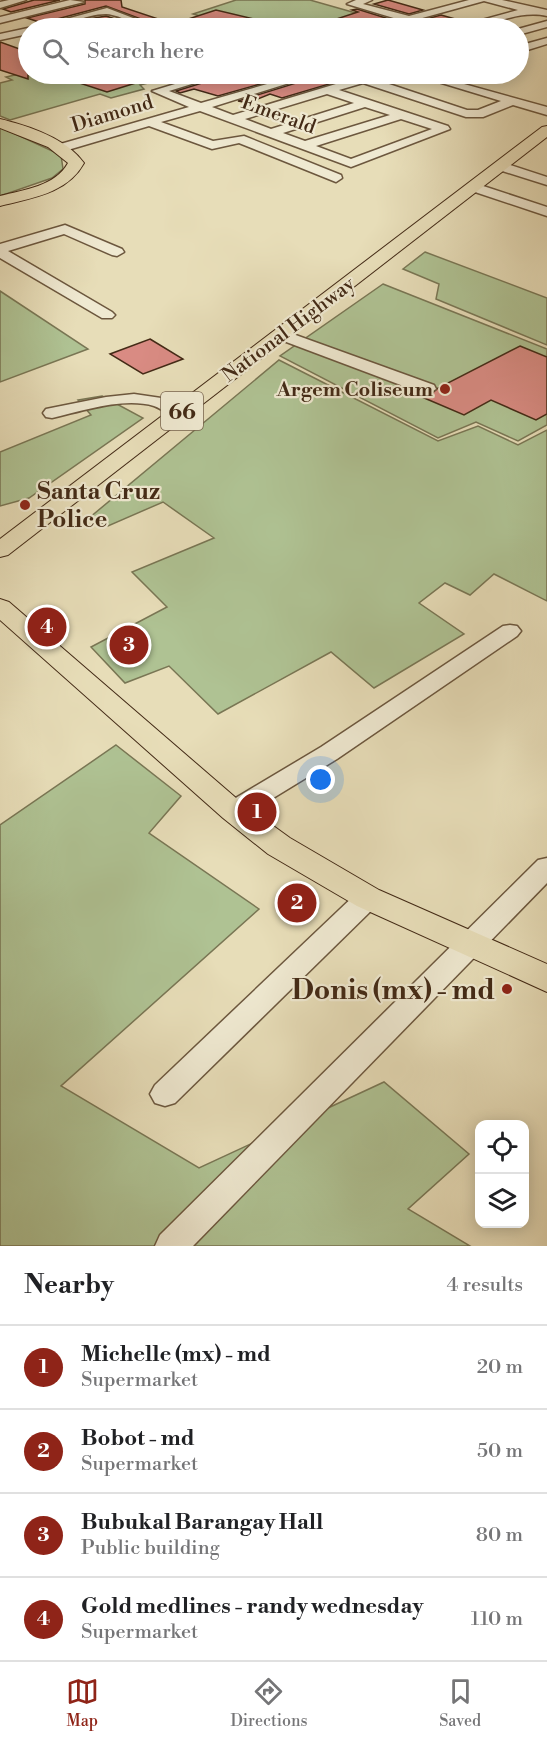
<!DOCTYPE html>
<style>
body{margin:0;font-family:"Libre Bodoni",serif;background:#f2f2f2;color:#202124}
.controls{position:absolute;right:18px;bottom:18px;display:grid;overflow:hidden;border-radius:12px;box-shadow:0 3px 15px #0003}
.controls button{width:54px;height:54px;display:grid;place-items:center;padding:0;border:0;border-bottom:2px solid #e0e0e0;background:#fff;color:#202124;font:30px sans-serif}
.you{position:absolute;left:321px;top:780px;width:21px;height:21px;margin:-15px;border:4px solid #fff;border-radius:50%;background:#1a73e8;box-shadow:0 0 0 9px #1a73e833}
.badge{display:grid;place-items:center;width:39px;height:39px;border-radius:50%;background:#8f2418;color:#fff;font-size:20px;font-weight:700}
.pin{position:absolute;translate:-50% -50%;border:3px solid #fff;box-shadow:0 2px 6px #0006}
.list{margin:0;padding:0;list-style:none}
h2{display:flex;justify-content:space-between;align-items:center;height:78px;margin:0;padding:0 24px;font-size:26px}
h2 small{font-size:20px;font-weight:400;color:#757577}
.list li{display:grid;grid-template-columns:39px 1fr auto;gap:18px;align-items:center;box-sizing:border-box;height:84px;padding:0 24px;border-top:2px solid #e0e0e0}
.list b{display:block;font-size:22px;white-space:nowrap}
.list p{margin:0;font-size:20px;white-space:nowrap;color:#757577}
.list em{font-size:20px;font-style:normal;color:#757577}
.icon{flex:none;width:33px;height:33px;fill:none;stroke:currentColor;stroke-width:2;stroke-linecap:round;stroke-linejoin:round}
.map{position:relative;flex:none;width:547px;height:1246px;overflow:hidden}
.search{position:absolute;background:#fff;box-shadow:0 3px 15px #0003;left:18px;right:18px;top:18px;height:66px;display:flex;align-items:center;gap:15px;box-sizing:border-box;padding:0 21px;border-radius:33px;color:#757577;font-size:22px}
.sheet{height:414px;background:#fff}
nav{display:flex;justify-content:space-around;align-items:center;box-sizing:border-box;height:84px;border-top:2px solid #e0e0e0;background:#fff;font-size:16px;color:#757577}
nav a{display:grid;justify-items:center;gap:3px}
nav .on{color:#8f2418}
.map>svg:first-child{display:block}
</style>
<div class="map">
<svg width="547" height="1246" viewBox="0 0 547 1246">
<rect width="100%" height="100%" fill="#e7ddb8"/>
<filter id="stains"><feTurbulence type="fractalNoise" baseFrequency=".00333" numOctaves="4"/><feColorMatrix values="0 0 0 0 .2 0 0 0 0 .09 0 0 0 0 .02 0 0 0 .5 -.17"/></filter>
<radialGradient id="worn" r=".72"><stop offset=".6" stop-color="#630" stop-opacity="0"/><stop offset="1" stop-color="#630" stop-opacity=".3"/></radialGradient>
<g fill="#afc293" stroke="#797654" stroke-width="1.5">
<path d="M236,0H310L391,23L368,28L351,26L340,28H240L193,14Z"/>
<path d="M28,72V74H185L140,85L144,89L111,98L100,94L10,120L0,116V83L12,80L6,77Z"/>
<path d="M0,127L61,155L63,169L52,178L0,196Z"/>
<path d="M425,252L547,298V345L436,299L439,284L403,269Z"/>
<path d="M383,284L547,349V425L518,441L476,422L438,438L280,356Z"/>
<path d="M0,291L88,349L0,382Z"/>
<path d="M279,360L438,441L478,426L518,445L547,430V601L494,574L470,595L445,583L419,603L464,634L374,688L331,652L218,714L169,666L125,683L91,647L167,607L132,572L214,538L163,502L108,526L89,518Z"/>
<path d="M102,396L143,418L29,498L0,506V452L91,415L78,400Z"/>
<path d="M116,745L181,796L149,833L259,909L61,1086L199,1168L384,1082L469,1154L408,1209L470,1246H0V825Z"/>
</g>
<g fill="#d98b83" stroke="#432a16" stroke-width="1.5">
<path d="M34,0H60L11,12L3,9Z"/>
<path d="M85,0H121L122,7L173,24L216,10L266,22L265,28H214L196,20L177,24L174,28H161L160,26L106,6L42,23L27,18L85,4Z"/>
<path d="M388,0L423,10L409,14L374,4Z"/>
<path d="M357,9L389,19L371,24L369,28H318V25L358,12L352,10Z"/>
<path d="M441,15L466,22L459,24L457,28H393Z"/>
<path d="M106,16L142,28H58L89,19Z"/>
<path d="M0,42L28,52V79L0,70Z"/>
<path d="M61,74H114L142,81L107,92L61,77Z"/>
<path d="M226,74H296L218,96L194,89L180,93L176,91L225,76Z"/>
<path d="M320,74H363L282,98L270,94L248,103L238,101L319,76Z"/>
<path d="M150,339L183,359L143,374L110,354Z"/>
<path d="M520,346L547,357V414L536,420L491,400L464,415L422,397L429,396L438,388Z"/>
<path d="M135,633L148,646L123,656L110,644Z"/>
</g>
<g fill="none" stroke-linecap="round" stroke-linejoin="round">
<defs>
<g id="minor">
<path d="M9,0H26L0,8V2Z"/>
<path d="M70,0L84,2L0,23V17Z"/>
<path d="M356,0H372L363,4L409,16L469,0H502L547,10V16C516,9 491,28 459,28L460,26L518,10L484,1L386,28H371L372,26L397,19L347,4Z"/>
<path d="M107,8L159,28C138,30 124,15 106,14C83,14 59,31 33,28Z"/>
<path d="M547,21V27L518,35V29Z"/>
<path d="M196,22L212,28H176L177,26Z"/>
<path d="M28,28H30L28,34L0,40V34Z"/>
<path d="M547,38V44L518,53V46Z"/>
<path d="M208,74H224L169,91L201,103L302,74H318L212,107L233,115L369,74H381L380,77L374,79L467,110H478L501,101L412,74H428L547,107V115L513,105L483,117H466L363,83L339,90L448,126L450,129L351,167L200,111L161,122L213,141L244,136L341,175L342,178L336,182L239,143L212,149L149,126L61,152L55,148L57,145L189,107L152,91ZM327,94L354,103L271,129L245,119ZM365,107L390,115L305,141L283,133ZM401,119L432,129L351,159L316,146Z"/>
<path d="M501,162L547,177V185L496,169L495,166Z"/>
<path d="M474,183L547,207V216L469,190L467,187L469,184Z"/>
<path d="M65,225L122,249L124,252L117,256L112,255L64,234L8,251L112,312L115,315L112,318H102L0,258V244Z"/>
<path d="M279,329L434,385L436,389L428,394L422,393L273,337L271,334Z"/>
<path d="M134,394L168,399L188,414L185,418L179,419C170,417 163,409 154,406C123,397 83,411 52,418L46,417L43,413L46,409L106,397Z"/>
<path d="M510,625L517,626L521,631L517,636L337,759L242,817L233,820L224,817L221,811L224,805L321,747L503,626Z"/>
<path d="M547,858V883L193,1246H155L160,1235L538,860Z"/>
<path d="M368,888L377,891L381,898L377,905L175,1103L165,1106L155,1103L150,1094L155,1085L359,891Z"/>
</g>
<g id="major">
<path d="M0,119C29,126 66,138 84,163C67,194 31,198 0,206V196C23,190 56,186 68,163L48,147L0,128Z"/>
<path d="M547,126V137L8,555L0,557V539L542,127Z"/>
<path d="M0,599L9,602L243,804L290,838L379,890L547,964V992L357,906L268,854L223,818L0,620Z"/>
</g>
</defs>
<use href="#minor" stroke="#6c573e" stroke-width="3"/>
<use href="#major" stroke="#432a16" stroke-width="2"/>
<use href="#minor" fill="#efe9d1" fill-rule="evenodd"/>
<use href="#major" fill="#e7ddb8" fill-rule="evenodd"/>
</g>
<g fill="#8f2418" stroke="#efe9d1" stroke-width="2">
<circle cx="445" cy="389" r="6"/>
<circle cx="25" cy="505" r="6"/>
<circle cx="507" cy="989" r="6"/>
</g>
<g text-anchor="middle" stroke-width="4.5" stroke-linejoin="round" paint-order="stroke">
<g font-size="20" fill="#432a16" stroke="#efe9d1">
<text transform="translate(112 113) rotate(-17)" y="7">Diamond</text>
<text transform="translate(279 114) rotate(20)" y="7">Emerald</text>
<text transform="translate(288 329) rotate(-37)" y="7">National Highway</text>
</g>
<g font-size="20" font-weight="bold" fill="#432a16" stroke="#efe9d1" text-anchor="end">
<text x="433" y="396">Argem Coliseum</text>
</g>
<rect fill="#efe9d1" stroke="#77634e" stroke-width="1.5" x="161" y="392" width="42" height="38" rx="4.5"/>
<g font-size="22" font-weight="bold" fill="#432a16">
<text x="182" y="419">66</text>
</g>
<g font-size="24" font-weight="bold" fill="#432a16" stroke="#efe9d1" text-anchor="start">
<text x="37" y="499">Santa Cruz<tspan x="37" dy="28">Police</tspan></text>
</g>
<g font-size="28" font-weight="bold" fill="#432a16" stroke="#efe9d1" text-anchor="end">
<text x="495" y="999">Donis (mx) - md</text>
</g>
</g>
<rect width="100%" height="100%" filter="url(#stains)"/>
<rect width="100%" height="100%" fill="url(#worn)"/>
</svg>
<div class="controls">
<button><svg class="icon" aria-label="locate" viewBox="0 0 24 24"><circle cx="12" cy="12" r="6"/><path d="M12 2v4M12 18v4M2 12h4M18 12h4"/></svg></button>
<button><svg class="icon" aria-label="layers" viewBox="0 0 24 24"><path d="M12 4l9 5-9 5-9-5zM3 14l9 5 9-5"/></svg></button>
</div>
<div class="you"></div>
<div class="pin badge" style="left:257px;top:812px">1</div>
<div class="pin badge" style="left:297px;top:903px">2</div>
<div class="pin badge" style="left:129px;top:645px">3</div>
<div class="pin badge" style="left:47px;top:627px">4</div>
<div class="search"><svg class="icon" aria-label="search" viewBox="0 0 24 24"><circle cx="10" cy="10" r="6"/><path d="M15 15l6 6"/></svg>Search here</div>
</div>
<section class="sheet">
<h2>Nearby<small>4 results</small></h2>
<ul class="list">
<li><span class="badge">1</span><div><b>Michelle (mx) - md</b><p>Supermarket</p></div><em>20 m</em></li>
<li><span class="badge">2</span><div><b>Bobot - md</b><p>Supermarket</p></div><em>50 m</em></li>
<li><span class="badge">3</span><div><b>Bubukal Barangay Hall</b><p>Public building</p></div><em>80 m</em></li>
<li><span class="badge">4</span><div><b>Gold medlines - randy wednesday</b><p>Supermarket</p></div><em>110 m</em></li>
</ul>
</section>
<nav>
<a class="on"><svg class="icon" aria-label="map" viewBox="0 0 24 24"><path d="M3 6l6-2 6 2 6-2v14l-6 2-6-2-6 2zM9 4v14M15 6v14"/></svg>Map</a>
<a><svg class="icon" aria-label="directions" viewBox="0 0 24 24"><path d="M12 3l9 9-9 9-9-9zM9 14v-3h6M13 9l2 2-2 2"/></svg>Directions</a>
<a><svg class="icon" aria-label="saved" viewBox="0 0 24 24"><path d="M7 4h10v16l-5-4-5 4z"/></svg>Saved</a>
</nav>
